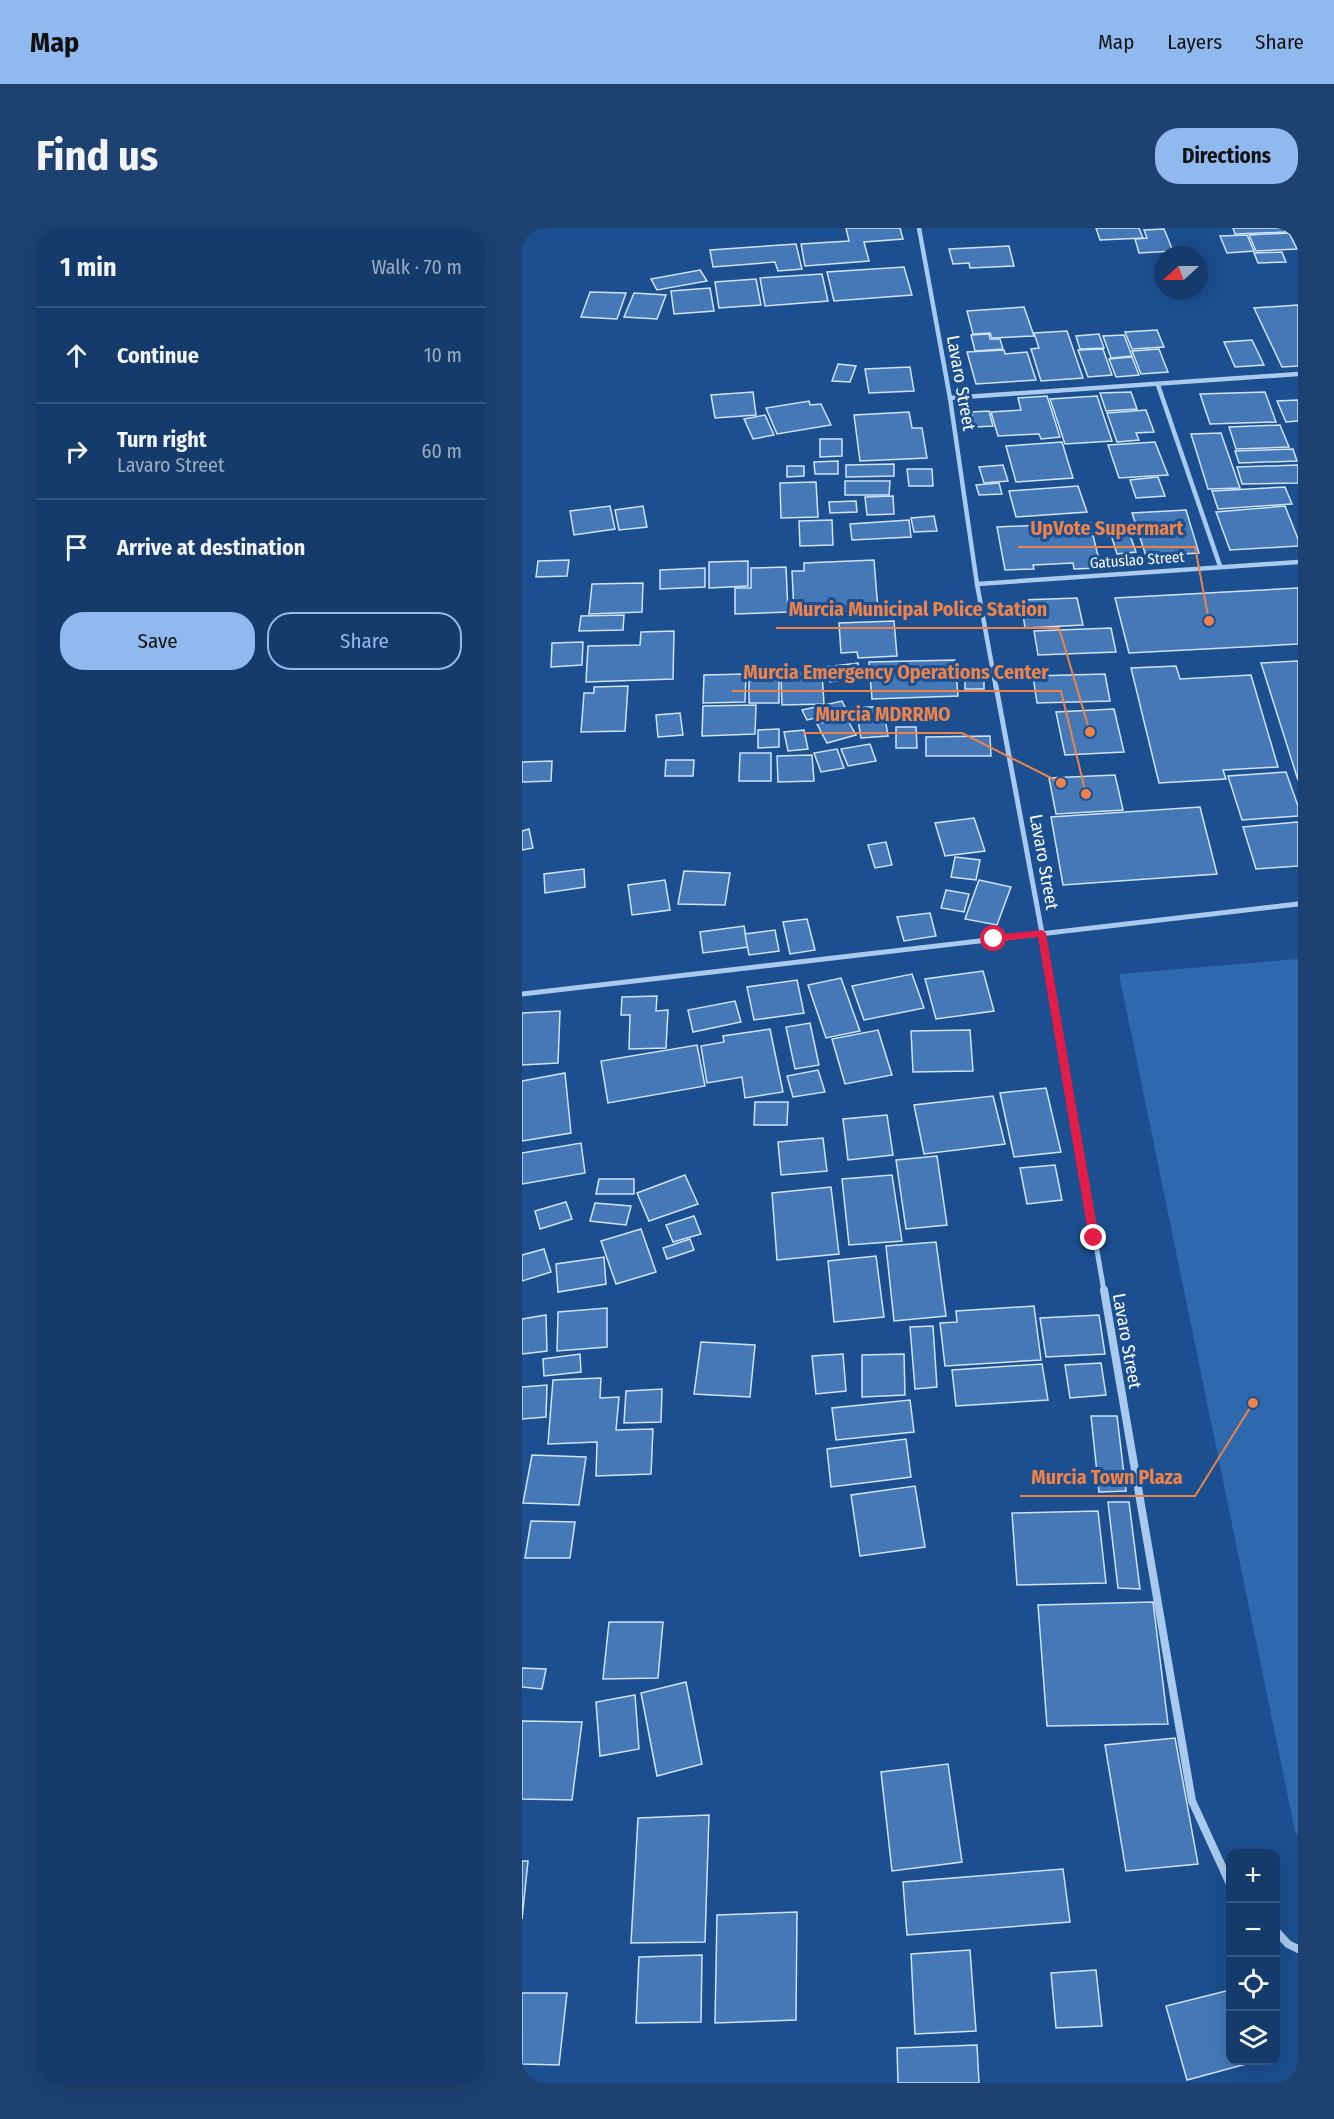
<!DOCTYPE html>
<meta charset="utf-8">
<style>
body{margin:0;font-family:"Fira Sans Condensed",sans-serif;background:#1d4271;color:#f1f3f6}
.controls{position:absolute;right:18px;bottom:18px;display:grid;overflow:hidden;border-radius:12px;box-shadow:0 6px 24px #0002}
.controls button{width:54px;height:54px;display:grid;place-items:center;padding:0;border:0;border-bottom:2px solid #33557e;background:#143b6b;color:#f1f3f6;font:30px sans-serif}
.compass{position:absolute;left:632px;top:18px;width:54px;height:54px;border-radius:50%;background:#143b6b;box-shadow:0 6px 24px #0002;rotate:249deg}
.stop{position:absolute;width:18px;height:18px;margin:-14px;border:4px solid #e11d48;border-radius:50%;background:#fff}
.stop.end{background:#e11d48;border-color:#fff;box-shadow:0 2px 6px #0008}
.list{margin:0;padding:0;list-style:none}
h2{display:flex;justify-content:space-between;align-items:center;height:78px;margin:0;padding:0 24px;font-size:26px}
h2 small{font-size:20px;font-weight:400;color:#9dadc1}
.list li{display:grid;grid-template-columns:39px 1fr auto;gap:18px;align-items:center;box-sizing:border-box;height:96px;padding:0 24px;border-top:2px solid #33557e}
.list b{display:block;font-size:22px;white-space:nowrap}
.list p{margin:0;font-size:20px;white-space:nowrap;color:#9dadc1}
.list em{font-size:20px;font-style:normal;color:#9dadc1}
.actions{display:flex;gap:12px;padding:18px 24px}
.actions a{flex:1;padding:14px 0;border:2px solid #90b9f0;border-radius:24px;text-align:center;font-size:21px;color:#90b9f0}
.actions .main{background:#90b9f0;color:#111}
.icon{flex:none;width:33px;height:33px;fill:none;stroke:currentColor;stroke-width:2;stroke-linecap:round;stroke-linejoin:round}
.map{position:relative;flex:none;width:776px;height:1855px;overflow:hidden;border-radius:24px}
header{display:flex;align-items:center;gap:36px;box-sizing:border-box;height:84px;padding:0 30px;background:#90b9f0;color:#111}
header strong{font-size:28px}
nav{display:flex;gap:33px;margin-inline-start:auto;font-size:21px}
.intro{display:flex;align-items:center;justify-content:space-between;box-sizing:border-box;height:144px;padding:0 36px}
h1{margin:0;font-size:42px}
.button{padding:15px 27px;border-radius:24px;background:#90b9f0;color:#111;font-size:21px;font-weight:700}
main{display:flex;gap:36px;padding:0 36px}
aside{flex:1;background:#143b6b;border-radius:24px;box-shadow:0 6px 24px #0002}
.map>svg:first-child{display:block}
</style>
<header>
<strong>Map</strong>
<nav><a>Map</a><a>Layers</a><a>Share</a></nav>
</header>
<div class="intro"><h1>Find us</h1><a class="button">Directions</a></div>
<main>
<aside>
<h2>1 min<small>Walk · 70 m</small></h2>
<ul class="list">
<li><svg class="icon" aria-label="ahead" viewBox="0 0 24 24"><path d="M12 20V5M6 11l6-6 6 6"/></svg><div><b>Continue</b></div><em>10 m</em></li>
<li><svg class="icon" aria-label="right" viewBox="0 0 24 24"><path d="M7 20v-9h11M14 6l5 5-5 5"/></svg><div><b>Turn right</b><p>Lavaro Street</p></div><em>60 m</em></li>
<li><svg class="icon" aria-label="arrive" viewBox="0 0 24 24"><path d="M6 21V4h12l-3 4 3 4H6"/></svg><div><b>Arrive at destination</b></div></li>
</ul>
<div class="actions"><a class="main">Save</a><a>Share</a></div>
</aside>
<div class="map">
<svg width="776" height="1855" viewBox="0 0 776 1855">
<rect width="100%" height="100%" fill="#1b4f8f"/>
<path fill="#2e69ad" d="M776,731V1607L773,1603L597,746Z"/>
<g fill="#4478b7" stroke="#cfe3fa" stroke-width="1.5">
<path d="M324,0H378L381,11L342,14L347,33L283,38L279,16L327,13Z"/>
<path d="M574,0H617L621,10L578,12Z"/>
<path d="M711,0H762L764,4L713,6Z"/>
<path d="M642,1L651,23L617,25L613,11L625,10L622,2Z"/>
<path d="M767,5L775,21L734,23L727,7Z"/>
<path d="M725,7L732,23L705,25L698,8Z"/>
<path d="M274,16L280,41L256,43L253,34L191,39L188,22Z"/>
<path d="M487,18L492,38L448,40L447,35L431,36L427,21Z"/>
<path d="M760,24L764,34L736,35L732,25Z"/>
<path d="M382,39L390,67L312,73L305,44Z"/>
<path d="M178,42L185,53L135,62L129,51Z"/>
<path d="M300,46L306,73L243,78L238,50Z"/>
<path d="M234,51L239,77L197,80L193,54Z"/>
<path d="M188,60L192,83L152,86L149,63Z"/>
<path d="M68,64L104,65L95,91L59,89Z"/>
<path d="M112,65L144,67L135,91L102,89Z"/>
<path d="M776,77V138L760,139L732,80Z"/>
<path d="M502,79L512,108L470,110L468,105L451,106L445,83Z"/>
<path d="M635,102L642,119L610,121L603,104Z"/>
<path d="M545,103L561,150L519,153L509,121L517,120L512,105Z"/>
<path d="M467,106L468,111H478L481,121L453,123L449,107Z"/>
<path d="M577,106L582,120L558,121L554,108Z"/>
<path d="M602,107L610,128L589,130L581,108Z"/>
<path d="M730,112L742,137L713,139L702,114Z"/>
<path d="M581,121L590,147L566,149L556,122Z"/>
<path d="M637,121L646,144L619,146L610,123Z"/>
<path d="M482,122L483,126L505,124L514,152L454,156L445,124Z"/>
<path d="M610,129L617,147L594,149L587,131Z"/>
<path d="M316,136L334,138L328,154L310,153Z"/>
<path d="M388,139L392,163L347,165L343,141Z"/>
<path d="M231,164L234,187L193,190L189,167Z"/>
<path d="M609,164L615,181L584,183L578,165Z"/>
<path d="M743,164L754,194L688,196L678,166Z"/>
<path d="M525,168L538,209L519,211L517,206L476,208L469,184L499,182L496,170Z"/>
<path d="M575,168L590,213L543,216L528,171Z"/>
<path d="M776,172V193L764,194L755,173Z"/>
<path d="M287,173L288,177L299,176L309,197L255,206L244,180Z"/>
<path d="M624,182L632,204L614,205L617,212L595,214L585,185Z"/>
<path d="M467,183L471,198L453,199L449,184Z"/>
<path d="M387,184L390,200H400L405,230L338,233L332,187Z"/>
<path d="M243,187L252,207L231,211L222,191Z"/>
<path d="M758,197L767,219L714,221L707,199Z"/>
<path d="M699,205L718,260L686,261L669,206Z"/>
<path d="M298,211H320V228L298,229Z"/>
<path d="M540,214L551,250L494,254L484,218Z"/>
<path d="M633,214L646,247L597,250L586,217Z"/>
<path d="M771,221L775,233L717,235L713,223Z"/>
<path d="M316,233V246H293L292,234Z"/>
<path d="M372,236V248L324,249V237Z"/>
<path d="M481,237L486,253L462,255L457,239Z"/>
<path d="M776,237V255L720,256L715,239Z"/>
<path d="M265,238H282V248L265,249Z"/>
<path d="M385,241H410L411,258H387Z"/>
<path d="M636,249L643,268L614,270L608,252Z"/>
<path d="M323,253H368L367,267H323Z"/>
<path d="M294,254L296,289L259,290L258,255Z"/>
<path d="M477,255L480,266L457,267L454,257Z"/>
<path d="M556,258L565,284L494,289L487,263Z"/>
<path d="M763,259L770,276L696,281L690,263Z"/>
<path d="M371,268L372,286L345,287L343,269Z"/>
<path d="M334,273L335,284L308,285L307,274Z"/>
<path d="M88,278L93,301L52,307L48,283Z"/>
<path d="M121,278L125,299L97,302L93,282Z"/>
<path d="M763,278L776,311V318L708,322L694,284Z"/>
<path d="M664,282L677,325L624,328L610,285Z"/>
<path d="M412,288L415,303L392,304L389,290Z"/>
<path d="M310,292L311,317L278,318L277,293Z"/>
<path d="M387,292L389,309L330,312L328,296Z"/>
<path d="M568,295L579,340L552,341L551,335L511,337L512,341L483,342L475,299Z"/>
<path d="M604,296L614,324L595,326L586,297Z"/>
<path d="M47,332L45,348L14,349L16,333Z"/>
<path d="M352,332L356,382L272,385L270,343H282V335Z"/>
<path d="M226,333V358L187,360V334Z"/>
<path d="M264,339L266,384L213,386V360H229V340Z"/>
<path d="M183,340V359L138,361V342Z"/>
<path d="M121,355L120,384L67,386L70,356Z"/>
<path d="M776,360V416L607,425L593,370Z"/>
<path d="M555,370L561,397L503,400L499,372Z"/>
<path d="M102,387L101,402L57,403L59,388Z"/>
<path d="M372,393L375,428L336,430L335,424L319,425L317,395Z"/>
<path d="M589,400L594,424L516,427L512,403Z"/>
<path d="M152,403L151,451L64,454L66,418L118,417L119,404Z"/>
<path d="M61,414L60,437L29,439L30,415Z"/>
<path d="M433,432L436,468L350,471L347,434Z"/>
<path d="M776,433V552L739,435Z"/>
<path d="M336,435L340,449L308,454L304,439Z"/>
<path d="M654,438L658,451L729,447L756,539L701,542L704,551L637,555L609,440Z"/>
<path d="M300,445L302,476L260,477L259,446Z"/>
<path d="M224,446L223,474L181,475L182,447Z"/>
<rect x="443" y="446" width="19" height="15"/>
<path d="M583,446L588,473L515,475L511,448Z"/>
<path d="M257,448V475H227V449Z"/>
<path d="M106,458L103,503L59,504L62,465H72V459Z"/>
<path d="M320,473L325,483L285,492L280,482Z"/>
<path d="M234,477L233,506L180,508L181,478Z"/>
<path d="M361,478L366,508L339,510L334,480Z"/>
<path d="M592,481L602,524L543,527L534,484Z"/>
<path d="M158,485L161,507L136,509L134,487Z"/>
<path d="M324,489L334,507L305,515L295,496Z"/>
<path d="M374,499H394L395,520H374Z"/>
<path d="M257,501V519L236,520V502Z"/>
<path d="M282,502L286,521L266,523L262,504Z"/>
<path d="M468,508L469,528H404V509Z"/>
<path d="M348,516L354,533L326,538L319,521Z"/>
<path d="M315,521L322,540L299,544L292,525Z"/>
<path d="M218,525H249V553H217Z"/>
<path d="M290,527L292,553L256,554L255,528Z"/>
<path d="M144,532H172L171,548H143Z"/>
<path d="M30,533L29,553L0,554V534Z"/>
<path d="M764,544L776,578V588L720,592L706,548Z"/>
<path d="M593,547L601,582L534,586L527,550Z"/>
<path d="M678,579L695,646L541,657L529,589Z"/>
<path d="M452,590L463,623L423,628L413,595Z"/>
<path d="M776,594V638L734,641L721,599Z"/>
<path d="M7,601L11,620L0,622V603Z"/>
<path d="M364,614L370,637L353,640L346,617Z"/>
<path d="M433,629L458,632L454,652L429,649Z"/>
<path d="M62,641L63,659L23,665L22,646Z"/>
<path d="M162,643L208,645L203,677L156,676Z"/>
<path d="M143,652L148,682L110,687L106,657Z"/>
<path d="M457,652L489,659L475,697L443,691Z"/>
<path d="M424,662L447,666L442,684L419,680Z"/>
<path d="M408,685L414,708L382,713L375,689Z"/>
<path d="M285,691L293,722L268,726L261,694Z"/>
<path d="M222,698L226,719L181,725L178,704Z"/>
<path d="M253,702L257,723L227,727L223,706Z"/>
<path d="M461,743L472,783L414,791L403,751Z"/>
<path d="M390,746L402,780L342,792L330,758Z"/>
<path d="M319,750L338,803L304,810L286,757Z"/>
<path d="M275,752L282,785L232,792L225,759Z"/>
<path d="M135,768L134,783L146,782L144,820L107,821L108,787H99L100,769Z"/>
<path d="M213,773L219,794L171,804L166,782Z"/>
<path d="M38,783L36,835L0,837V785Z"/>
<path d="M288,795L297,837L273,841L264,799Z"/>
<path d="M248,801L261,864L223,870L220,849L185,855L179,818L202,814L201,808Z"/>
<path d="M356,802L370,847L323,856L310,811Z"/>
<path d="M448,802L451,843L391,844L389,803Z"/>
<path d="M175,817L183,858L86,875L79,833Z"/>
<path d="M296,842L303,864L271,869L265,848Z"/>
<path d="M43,845L49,905L0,913V853Z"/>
<path d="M524,860L539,924L492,929L478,865Z"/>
<path d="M471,868L483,916L402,926L392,877Z"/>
<path d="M233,874H266L265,897H232Z"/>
<path d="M365,887L371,927L326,932L321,891Z"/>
<path d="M301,910L305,943L259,947L256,914Z"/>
<path d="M59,915L63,945L0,956V925Z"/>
<path d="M415,928L425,997L384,1001L374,932Z"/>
<path d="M533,937L540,972L505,976L498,940Z"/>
<path d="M163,947L176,976L127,993L115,965Z"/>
<path d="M370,947L380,1013L327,1017L320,951Z"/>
<path d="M77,951H112V966H74Z"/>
<path d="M309,959L317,1026L255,1032L250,965Z"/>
<path d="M44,974L50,991L18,1001L13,983Z"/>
<path d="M73,975L109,978L104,997L68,993Z"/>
<path d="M172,988L179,1006L151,1014L144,997Z"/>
<path d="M119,1001L134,1044L94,1056L79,1013Z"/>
<path d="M168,1011L172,1022L145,1031L141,1020Z"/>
<path d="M414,1014L424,1088L372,1093L364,1018Z"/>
<path d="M22,1021L29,1044L0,1053V1027Z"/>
<path d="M354,1028L362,1089L312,1094L306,1033Z"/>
<path d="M82,1029L84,1056L36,1064L34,1036Z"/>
<path d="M512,1078L519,1132L423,1138L418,1095L435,1094L434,1083Z"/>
<path d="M85,1080V1119L35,1123L36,1084Z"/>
<path d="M24,1087L25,1123L0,1126V1091Z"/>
<path d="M577,1087L583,1126L524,1129L518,1090Z"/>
<path d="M411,1098L415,1159L393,1161L388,1099Z"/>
<path d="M179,1114L233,1117L228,1169L172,1166Z"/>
<path d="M58,1126L59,1144L22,1148L21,1131Z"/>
<path d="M321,1126L324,1163L294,1166L290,1128Z"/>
<path d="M382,1126L383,1167L340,1169V1127Z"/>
<path d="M579,1135L584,1167L548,1170L543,1137Z"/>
<path d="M520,1136L526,1172L434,1178L430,1142Z"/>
<path d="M79,1150L78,1170L97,1169L94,1202L131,1201L129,1246L74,1248L75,1214L26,1216L31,1152Z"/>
<path d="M25,1157L24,1189L0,1191V1159Z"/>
<path d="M140,1161L139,1194L102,1195L104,1163Z"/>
<path d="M388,1172L392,1204L314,1212L310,1180Z"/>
<path d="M569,1188H595L604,1263L577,1264Z"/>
<path d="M384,1211L389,1249L309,1259L305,1221Z"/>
<path d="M10,1227L64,1229L57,1277L1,1275Z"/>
<path d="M393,1258L403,1319L338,1328L329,1267Z"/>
<path d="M586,1274H607L618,1361L596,1360Z"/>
<path d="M576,1283L584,1355L495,1357L490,1285Z"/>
<path d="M9,1293L53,1294L48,1330H3Z"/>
<path d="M631,1374L646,1496L525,1498L516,1377Z"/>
<path d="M87,1394H141L136,1450L81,1451Z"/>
<path d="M0,1440L24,1441L20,1461L0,1459Z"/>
<path d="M164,1454L180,1536L135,1548L119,1465Z"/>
<path d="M113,1467L117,1521L78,1528L74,1474Z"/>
<path d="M0,1493L60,1494L50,1572L0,1571Z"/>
<path d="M653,1510L676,1636L604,1643L583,1517Z"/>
<path d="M426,1536L440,1634L370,1643L359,1544Z"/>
<path d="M187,1587L183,1714L109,1715L116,1590Z"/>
<path d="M0,1633H6L0,1691Z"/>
<path d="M541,1641L548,1694L385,1707L381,1654Z"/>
<path d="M275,1684L274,1792L193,1795L195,1687Z"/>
<path d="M448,1722L454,1803L393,1806L389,1726Z"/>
<path d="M180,1727L179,1794L114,1795L117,1729Z"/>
<path d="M574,1742L580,1798L534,1800L529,1745Z"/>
<path d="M708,1762V1832H739L665,1852L644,1778Z"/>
<path d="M0,1765H45L37,1837L0,1836Z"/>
<path d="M455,1817L457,1855H376L375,1820Z"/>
</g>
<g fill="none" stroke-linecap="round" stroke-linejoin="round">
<g stroke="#a9c9ee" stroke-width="4.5">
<path d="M397,0L428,170L455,356L474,460"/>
<path d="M636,157L698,338"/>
<path d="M428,170L776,146"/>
<path d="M455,356L776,334"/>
</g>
<g stroke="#a9c9ee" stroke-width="5">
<path d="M474,458L520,705L582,1063"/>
<path d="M0,766L776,676"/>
</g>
<g stroke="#a9c9ee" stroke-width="8">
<path d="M582,1062L670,1573L708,1656"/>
<path d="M754,1703L766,1716L776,1721"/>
</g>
</g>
<path fill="#e11d48" d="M520,702L524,705L577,1010L572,1014L567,1010L516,709L472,714L468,711L472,707Z"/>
<g text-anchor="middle" stroke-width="6" stroke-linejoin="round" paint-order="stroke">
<g font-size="15" fill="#fff" stroke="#1b4f8f">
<text transform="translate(615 332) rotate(-4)" y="5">Gatuslao Street</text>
</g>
<g font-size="18" fill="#fff" stroke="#1b4f8f">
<text transform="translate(439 155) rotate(80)" y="6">Lavaro Street</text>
<text transform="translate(522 634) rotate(80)" y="6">Lavaro Street</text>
<text transform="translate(605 1113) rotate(80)" y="6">Lavaro Street</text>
</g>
</g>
<path fill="none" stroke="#ee8249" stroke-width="2" d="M687 393L673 319H496M568 504L537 400H254M564 566L539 463H210M539 555L440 505H281M731 1175L673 1268H498"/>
<g fill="#ee8249" stroke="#1b4f8f" stroke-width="2">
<circle cx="687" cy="393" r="6"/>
<circle cx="568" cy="504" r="6"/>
<circle cx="564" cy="566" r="6"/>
<circle cx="539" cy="555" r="6"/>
<circle cx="731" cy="1175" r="6"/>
</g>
<g font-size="20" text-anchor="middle" font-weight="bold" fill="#ee8249" stroke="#1b4f8f" stroke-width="6" stroke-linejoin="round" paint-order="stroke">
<text x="585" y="307">UpVote Supermart</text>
<text x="396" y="388">Murcia Municipal Police Station</text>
<text x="374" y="451">Murcia Emergency Operations Center</text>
<text x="361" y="493">Murcia MDRRMO</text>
<text x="585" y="1256">Murcia Town Plaza</text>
</g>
</svg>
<div class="controls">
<button>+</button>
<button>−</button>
<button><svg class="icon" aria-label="locate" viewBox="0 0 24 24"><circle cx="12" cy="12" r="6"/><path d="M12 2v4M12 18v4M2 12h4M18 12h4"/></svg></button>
<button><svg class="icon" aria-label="layers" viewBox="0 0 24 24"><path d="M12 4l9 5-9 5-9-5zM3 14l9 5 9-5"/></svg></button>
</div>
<svg class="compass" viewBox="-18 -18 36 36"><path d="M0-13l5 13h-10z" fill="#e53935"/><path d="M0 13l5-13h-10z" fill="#9dadc1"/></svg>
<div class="stop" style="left:472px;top:711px"></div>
<div class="stop end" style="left:572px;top:1010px"></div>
</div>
</main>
